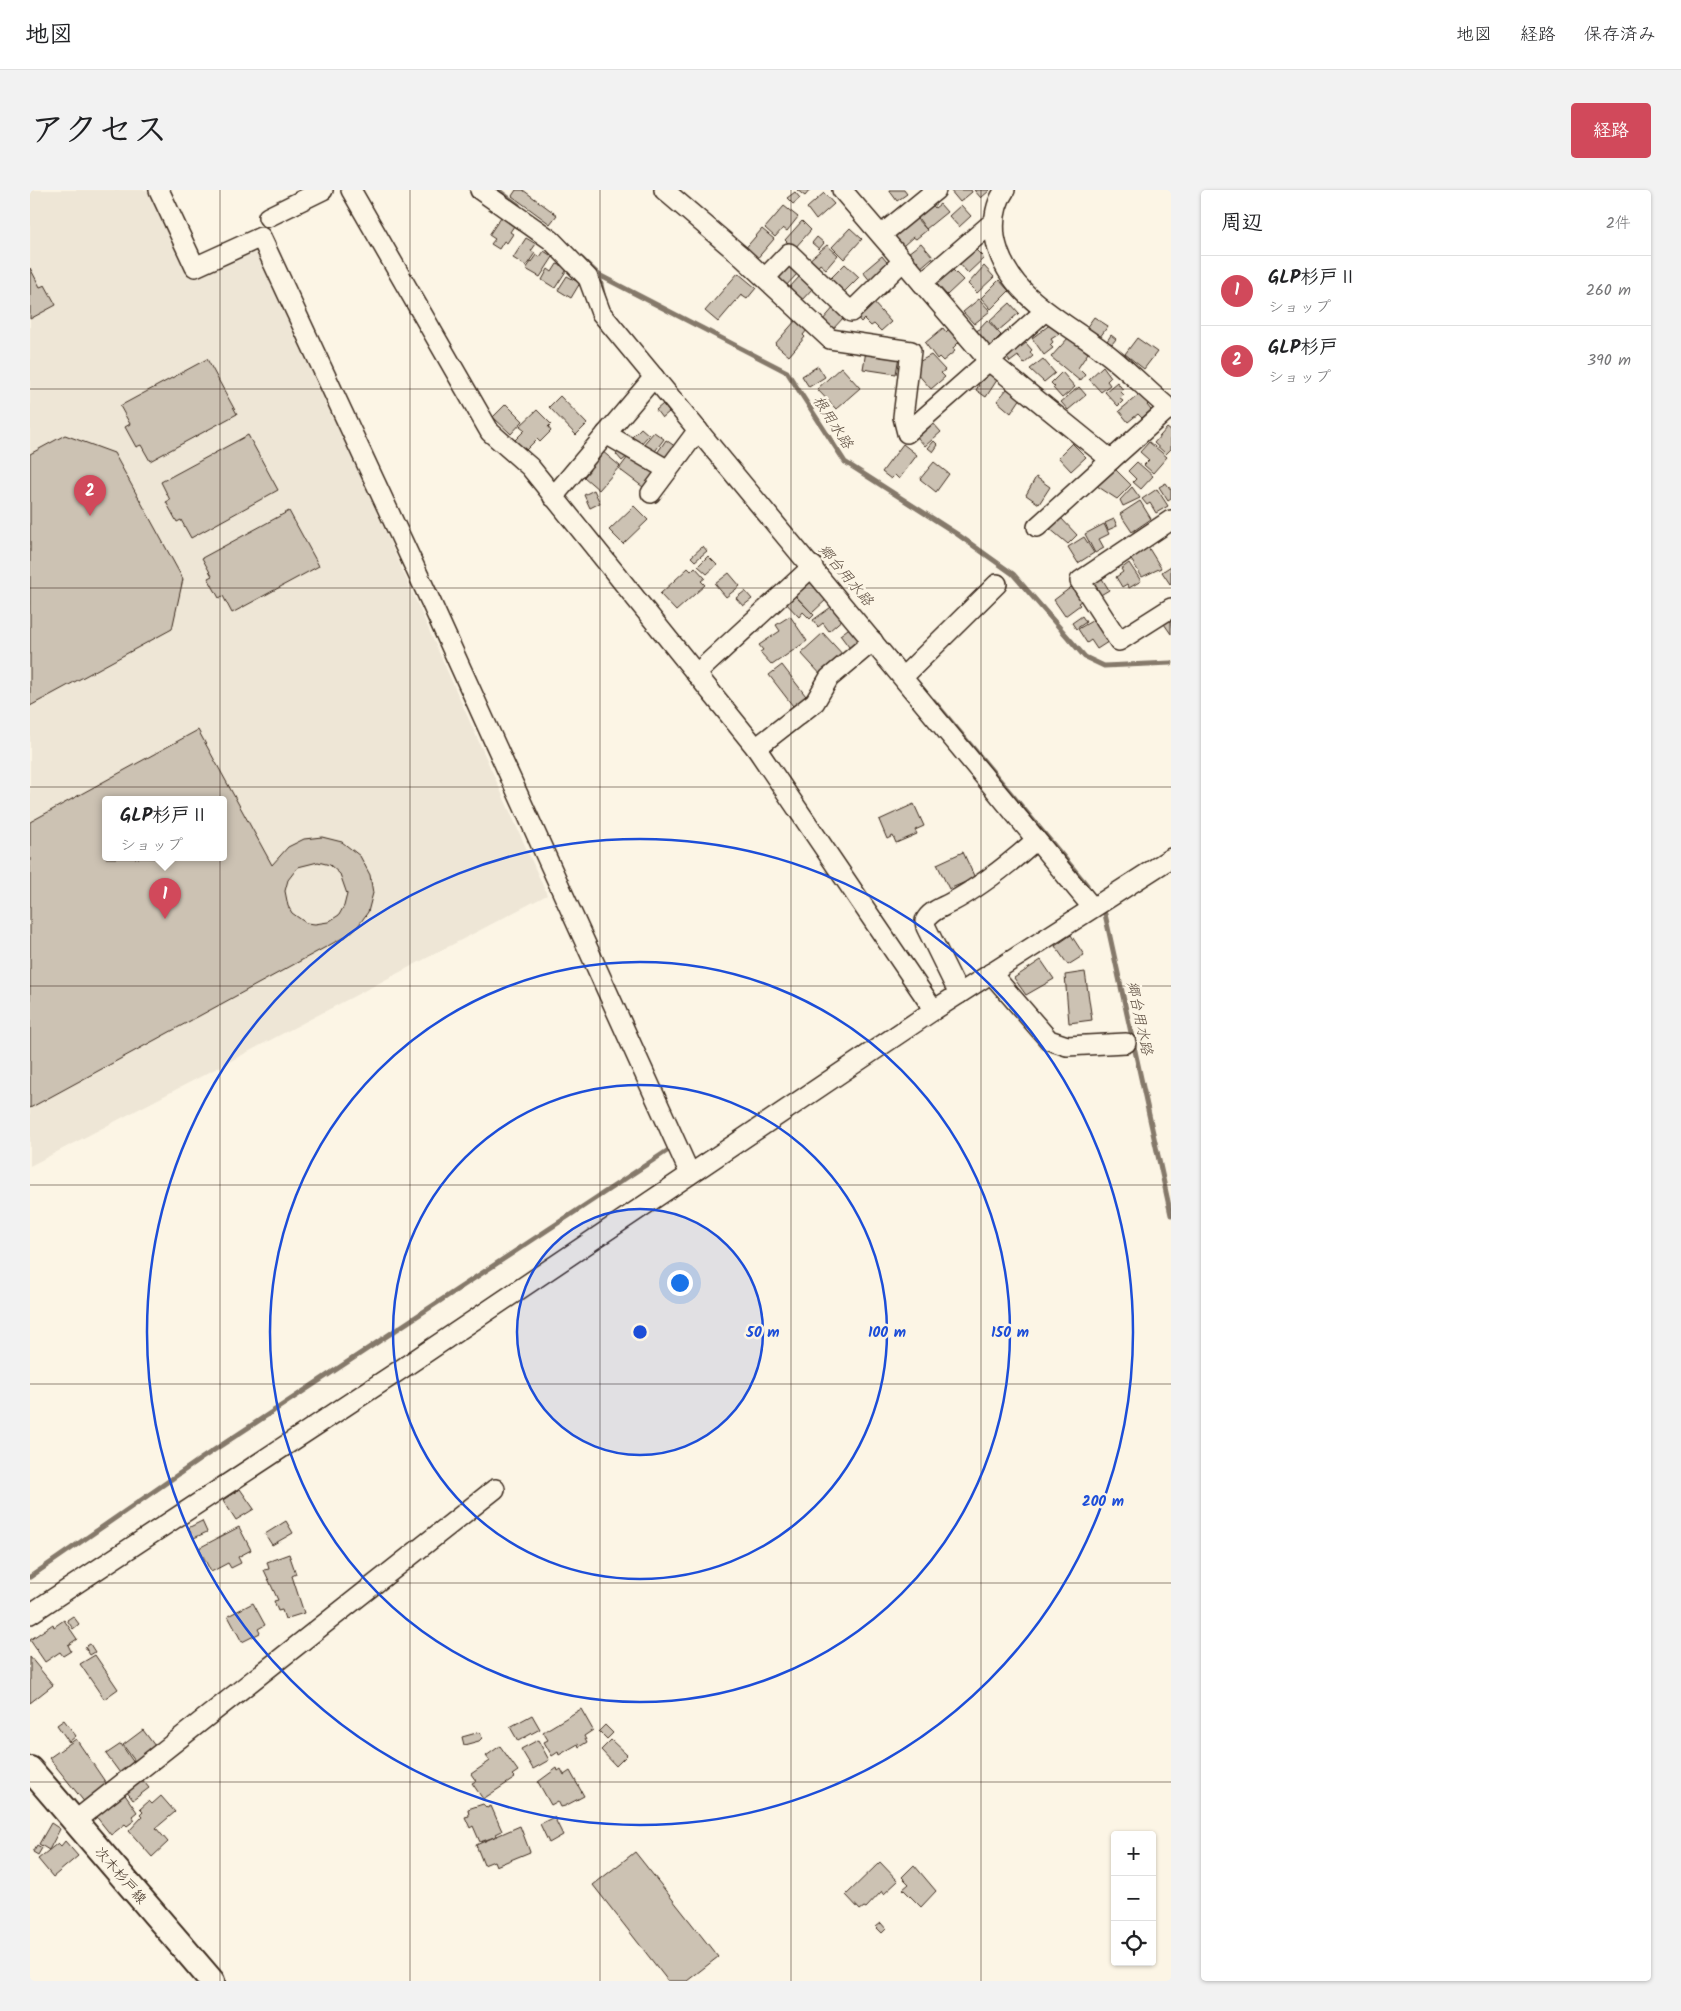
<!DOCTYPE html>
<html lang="ja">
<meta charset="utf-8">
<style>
body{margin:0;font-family:Kalam,"Klee One",sans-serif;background:#f2f2f2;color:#202124}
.controls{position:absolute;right:15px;bottom:15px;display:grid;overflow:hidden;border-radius:5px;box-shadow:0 1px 4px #0004}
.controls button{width:45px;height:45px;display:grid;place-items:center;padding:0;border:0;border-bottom:1px solid #e0e0e0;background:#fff;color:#202124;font:25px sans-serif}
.you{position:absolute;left:649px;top:1092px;width:18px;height:18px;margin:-12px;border:4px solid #fff;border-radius:50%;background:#1a73e8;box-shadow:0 0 0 8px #1a73e833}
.badge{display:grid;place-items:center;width:32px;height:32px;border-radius:50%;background:#d1495b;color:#fff;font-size:16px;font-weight:700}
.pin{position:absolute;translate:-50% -41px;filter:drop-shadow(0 1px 2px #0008)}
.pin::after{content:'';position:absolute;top:26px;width:18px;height:15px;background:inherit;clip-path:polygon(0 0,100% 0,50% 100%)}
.popup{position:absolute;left:72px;top:606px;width:125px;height:65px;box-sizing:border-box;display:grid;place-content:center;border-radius:5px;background:#fff;filter:drop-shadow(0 1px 4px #0005);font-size:16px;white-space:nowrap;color:#757577}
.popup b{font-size:19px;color:#202124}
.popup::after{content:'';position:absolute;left:50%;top:100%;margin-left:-10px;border:10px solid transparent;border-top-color:#fff}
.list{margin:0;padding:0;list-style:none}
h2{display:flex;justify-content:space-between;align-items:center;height:65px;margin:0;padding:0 20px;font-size:21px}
h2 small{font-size:16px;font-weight:400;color:#757577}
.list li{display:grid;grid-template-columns:32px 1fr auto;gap:15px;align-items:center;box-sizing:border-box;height:70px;padding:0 20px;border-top:1px solid #e0e0e0}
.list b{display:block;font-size:19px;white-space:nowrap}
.list p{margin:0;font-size:16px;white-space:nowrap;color:#757577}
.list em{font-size:16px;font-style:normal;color:#757577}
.icon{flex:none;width:28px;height:28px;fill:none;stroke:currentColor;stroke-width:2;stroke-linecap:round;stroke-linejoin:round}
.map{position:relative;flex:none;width:1141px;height:1791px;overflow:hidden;border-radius:5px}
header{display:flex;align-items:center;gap:30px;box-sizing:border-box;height:70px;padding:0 25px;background:#fff;border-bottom:1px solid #e0e0e0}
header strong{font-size:24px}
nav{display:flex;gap:28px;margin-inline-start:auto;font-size:18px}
.intro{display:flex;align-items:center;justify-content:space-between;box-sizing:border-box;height:120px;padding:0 30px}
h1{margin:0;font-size:35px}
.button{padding:12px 22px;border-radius:5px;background:#d1495b;color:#fff;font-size:18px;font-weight:700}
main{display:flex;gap:30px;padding:0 30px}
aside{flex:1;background:#fff;border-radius:5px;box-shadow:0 1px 4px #0004}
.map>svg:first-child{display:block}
</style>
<header>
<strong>地図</strong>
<nav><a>地図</a><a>経路</a><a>保存済み</a></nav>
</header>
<div class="intro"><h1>アクセス</h1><a class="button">経路</a></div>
<main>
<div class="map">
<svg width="1141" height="1791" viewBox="0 0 1141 1791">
<rect width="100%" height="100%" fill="#fcf5e5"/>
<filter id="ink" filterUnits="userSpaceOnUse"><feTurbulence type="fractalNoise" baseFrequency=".02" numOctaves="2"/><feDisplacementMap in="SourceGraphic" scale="10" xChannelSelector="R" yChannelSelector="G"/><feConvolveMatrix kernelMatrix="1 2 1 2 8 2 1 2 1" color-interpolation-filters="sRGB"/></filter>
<g filter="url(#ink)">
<path fill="#eee6d6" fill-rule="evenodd" d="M0,0H118L163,88L230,60L517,705L0,976ZM76,610H194V668H76Z"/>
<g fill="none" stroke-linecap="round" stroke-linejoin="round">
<g stroke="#85796b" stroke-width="5">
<path d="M468,0L488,15"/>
<path d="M552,69L569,85L757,182L815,272L927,344L983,384L1055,467L1074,476L1141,473"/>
<path d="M569,85L573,104"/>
<path d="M904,511L1057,695"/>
<path d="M1075,724L1141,1025"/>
<path d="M0,1387L172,1268L637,961"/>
</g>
</g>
<g fill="#ccc2b3" stroke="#3b2a1e" fill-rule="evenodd">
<path d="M486,0H493L527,25L520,34L482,6Z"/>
<path d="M767,0H780L775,6Z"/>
<path d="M859,0H874L877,4L867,11Z"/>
<path d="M920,0H941L942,2L930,12Z"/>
<path d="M944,0H960L951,8Z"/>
<path d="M765,2L770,8L763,14L757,8Z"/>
<path d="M794,3L804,14L786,30L777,18Z"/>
<path d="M901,13L905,18L910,14L917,22L896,39L886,25Z"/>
<path d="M931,15L941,26L929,37L919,26Z"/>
<path d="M754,16L768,27L757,41L753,38L745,47L735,38Z"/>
<path d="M471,27L484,36L480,42L483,44L477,53L474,51L469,59L461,54L465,49L459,45Z"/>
<path d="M885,27L897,40L886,49L883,47L873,56L864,45Z"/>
<path d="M772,31L781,40L764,59L755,50Z"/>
<path d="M820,38L832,49L814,69L802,57Z"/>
<path d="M732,39L744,49L725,71L713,61Z"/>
<path d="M787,47L794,53L789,59L782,53Z"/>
<path d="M496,48L506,54L501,61L505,63L496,76L483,68Z"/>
<path d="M891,53L903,67L889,79L878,63Z"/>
<path d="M797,55L808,65L796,79L790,74L786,79L778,71Z"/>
<path d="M943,57L954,68L938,83L928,72Z"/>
<path d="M514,61L523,67L510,87L496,79L506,65L510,67Z"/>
<path d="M852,66L860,76L841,92L833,82Z"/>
<path d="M527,74L538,78L525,98L512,90L518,79L522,82Z"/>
<path d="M757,74L768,83L753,99L745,87Z"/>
<path d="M815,74L829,87L813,103L799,90Z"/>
<path d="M919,76L933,90L917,105L904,91Z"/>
<path d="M954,76L964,87L947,103L938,94Z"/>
<path d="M0,78L10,97L15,95L26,115L0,129Z"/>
<path d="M708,83L726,98L717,109L711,105L688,132L675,121Z"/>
<path d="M771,85L784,97L771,111L758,99Z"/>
<path d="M537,86L550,93L541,108L528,100Z"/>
<path d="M969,90L979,101L961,119L951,108Z"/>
<path d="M949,109L960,121L944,134L933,122Z"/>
<path d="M842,111L861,132L851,141L844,134L841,136L834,129L831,132L826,126Z"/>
<path d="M980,113L989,123L968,141L960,131Z"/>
<path d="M805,116L815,126L802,140L792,131Z"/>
<path d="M1064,127L1078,136L1070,147L1056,138Z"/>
<path d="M766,130L777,140L773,145L775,147L759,166L745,154Z"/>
<path d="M957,130L971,145L959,157L945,143Z"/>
<path d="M1021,134L1029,144L1021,149L1023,152L1020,155L1023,158L1014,165L1002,148Z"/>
<path d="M913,138L916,142L919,139L929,152L923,158L925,161L913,171L909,167L907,169L895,153Z"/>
<path d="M1081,145L1086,149L1082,154L1077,151Z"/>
<path d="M1039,147L1058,163L1048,178L1055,185L1050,191L1021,167Z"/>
<path d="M1107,148L1127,162L1114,179L1095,164Z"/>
<path d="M996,153L1002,160L1000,162L1003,166L994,174L988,166L980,172L975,165L989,154L991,157Z"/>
<path d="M836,161L869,166L866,184L833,179Z"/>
<path d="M901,165L915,180L911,183L915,187L901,199L885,181L890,176L887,173Z"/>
<path d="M177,169L207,224L120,271L111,255L106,257L95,237L100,234L90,216Z"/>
<path d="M1013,169L1025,183L1014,192L1000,179Z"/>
<path d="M788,176L795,187L779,197L772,186Z"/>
<path d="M1073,176L1081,187L1077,191L1080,195L1071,202L1059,189Z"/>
<path d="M811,177L830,198L806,219L787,199Z"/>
<path d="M1032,182L1045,197L1032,208L1023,198L1025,197L1021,193Z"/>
<path d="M957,183L967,190L956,207L946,200L949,195L946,194Z"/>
<path d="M1087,192L1093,200L1091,202L1094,205L1090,209L1093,211L1088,216L1075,202Z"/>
<path d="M1049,197L1056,205L1038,220L1031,212Z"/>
<path d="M977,199L991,208L981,223L967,211Z"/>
<path d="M1112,202L1120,212L1117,215L1121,220L1112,228L1108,224L1098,232L1089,221Z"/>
<path d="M530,206L557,234L546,245L519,217Z"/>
<path d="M476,214L493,231L481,244L463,227Z"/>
<path d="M633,214L639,222L632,228L626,220Z"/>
<path d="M507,220L521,234L518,237L521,241L510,252L507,249L494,262L484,251L495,240L490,236Z"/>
<path d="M903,233L911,242L895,256L887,247Z"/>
<path d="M611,238L619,245L608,257L600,249Z"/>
<path d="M1137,238L1141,241V259L1136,264L1124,253Z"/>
<path d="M624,242L634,249L623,264L612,256Z"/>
<path d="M35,245L84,263L153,389L142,439L0,516V264Z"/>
<path d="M218,245L248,300L161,348L151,330L147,332L136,312L140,310L131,292Z"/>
<path d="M636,250L646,257L636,273L625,266Z"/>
<path d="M904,251L908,255L903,262L898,258Z"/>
<path d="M1119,252L1137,267L1123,283L1114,275L1119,270L1110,262Z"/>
<path d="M1042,253L1056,267L1041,281L1028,267Z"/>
<path d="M873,254L887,265L869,289L865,285L861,289L852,282Z"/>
<path d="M592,259L598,266L592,271L586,264Z"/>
<path d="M572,261L590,276L569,300L554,287L560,280L558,277Z"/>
<path d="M601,263L625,282L613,297L589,279Z"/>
<path d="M904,272L919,284L906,302L890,289Z"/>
<path d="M1107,272L1123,286L1111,299L1103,292L1106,289L1098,281Z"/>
<path d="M1084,278L1101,295L1087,309L1067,296Z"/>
<path d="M1006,287L1020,297L1009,314L996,305Z"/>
<path d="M1136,293L1141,300V309L1138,311L1129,297Z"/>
<path d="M1102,297L1110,308L1093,316L1090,310Z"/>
<path d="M1127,299L1138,316L1126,323L1120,313L1117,315L1112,309Z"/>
<path d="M564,300L570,313L560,318L554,305Z"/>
<path d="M1110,311L1121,329L1102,342L1090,324Z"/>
<path d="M604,316L618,330L593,354L579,340Z"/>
<path d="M259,321L289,376L202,423L193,406L189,408L178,388L182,386L172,368Z"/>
<path d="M1030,327L1047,345L1038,354L1019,338Z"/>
<path d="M1084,329L1087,336L1078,340L1075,333Z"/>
<path d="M1074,334L1079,344L1069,349L1074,358L1065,363L1055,344Z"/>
<path d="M1054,347L1064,363L1048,373L1038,357Z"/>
<path d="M673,356L677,361L665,371L661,367Z"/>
<path d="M1118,357L1131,378L1112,387L1100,368Z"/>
<path d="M678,366L687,375L677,384L668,376Z"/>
<path d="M1099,373L1111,391L1099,398L1097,394L1092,397L1086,387L1093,382L1091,379Z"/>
<path d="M1141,376V393L1140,394L1132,382Z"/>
<path d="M665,377L675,388L671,391L675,395L646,421L630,404L658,378L661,381Z"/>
<path d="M699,383L710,396L696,407L685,394Z"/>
<path d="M777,387L797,409L782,423L762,402Z"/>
<path d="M1071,387L1079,400L1069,406L1061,393Z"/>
<path d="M1044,395L1054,409L1048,413L1050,415L1035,426L1024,410Z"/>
<path d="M715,401L722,409L713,416L706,408Z"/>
<path d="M761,402L784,425L780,429L773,422L769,427L753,410Z"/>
<path d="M804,415L815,427L799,441L793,433L788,437L783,430Z"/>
<path d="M1141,425V444L1132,431Z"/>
<path d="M760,426L777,451L742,475L730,462L733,460L729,455L750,441L746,435Z"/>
<path d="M1052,426L1056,432L1046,439L1042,433Z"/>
<path d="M1067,428L1081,450L1067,459L1061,450L1057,453L1048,439Z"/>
<path d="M822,436L834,451L822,461L810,445Z"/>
<path d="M793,443L815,467L793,487L771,463Z"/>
<path d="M752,475L779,510L766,520L739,485Z"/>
<path d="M168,540L242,675L258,657L274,649L292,647L312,652L330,666L340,685L343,703L338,722L328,736L318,745L0,918V632ZM76,610H194V668H76ZM288,672L300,675L310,684L317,704L314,716L309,725L298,732L285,734L276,733L262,723L258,716L255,701L258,690L268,677Z"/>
<path d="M884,614L894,636L885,640L887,644L866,653L863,646L857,649L849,630Z"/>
<path d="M933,662L945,688L919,699L907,674Z"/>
<path d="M1041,745L1054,765L1038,775L1025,756Z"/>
<path d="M1011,770L1024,789L996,805L984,788Z"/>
<path d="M1055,782L1062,830L1039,833L1035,785Z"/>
<path d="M210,1299L224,1319L206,1330L193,1310Z"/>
<path d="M172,1331L177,1342L164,1348L158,1338Z"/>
<path d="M256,1331L263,1343L242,1355L235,1344Z"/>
<path d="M209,1337L221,1360L208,1367L211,1373L201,1378L198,1373L181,1382L169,1358Z"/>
<path d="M259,1364L266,1384L262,1386L274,1423L255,1429L252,1420L248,1421L244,1411L248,1410L234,1380L239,1379L237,1372Z"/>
<path d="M223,1413L235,1435L228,1439L230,1443L212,1452L198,1426Z"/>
<path d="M43,1426L49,1434L43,1439L37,1430Z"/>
<path d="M34,1430L47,1449L38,1455L41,1461L33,1466L30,1462L15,1472L0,1450L23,1434L24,1437Z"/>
<path d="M60,1454L65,1462L60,1465L55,1457Z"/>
<path d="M65,1465L88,1499L74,1509L50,1474Z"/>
<path d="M0,1467L23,1495L0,1513Z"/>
<path d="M551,1519L563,1540L554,1546L557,1552L549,1557L548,1554L529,1565L528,1562L522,1566L514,1552L518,1550L513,1542Z"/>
<path d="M502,1525L510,1539L488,1551L480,1537Z"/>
<path d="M34,1530L46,1546L39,1552L27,1535Z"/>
<path d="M575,1535L583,1543L577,1549L569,1541Z"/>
<path d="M113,1540L125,1556L105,1571L93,1555Z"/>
<path d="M450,1542L452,1548L449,1551L434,1555L432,1547Z"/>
<path d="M46,1549L78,1596L56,1614L19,1568Z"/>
<path d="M508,1550L519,1570L503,1579L491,1559Z"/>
<path d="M581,1550L597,1565L586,1576L571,1560Z"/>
<path d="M91,1554L104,1573L90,1583L76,1564Z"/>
<path d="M470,1556L488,1581L482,1585L485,1588L453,1609L442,1593L446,1591L441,1584L460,1571L456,1566Z"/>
<path d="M527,1578L528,1581L531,1579L534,1585L540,1581L554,1606L535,1616L531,1617L528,1611L521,1615L508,1592Z"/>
<path d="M111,1588L119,1598L103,1610L96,1601Z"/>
<path d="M93,1602L107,1622L102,1626L105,1630L97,1636L95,1634L81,1645L65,1625Z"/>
<path d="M131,1606L145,1622L126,1638L138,1652L122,1667L99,1641L112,1627L110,1625L113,1622L110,1619L119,1611L122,1614Z"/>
<path d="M453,1614L457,1618L461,1616L472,1641L466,1644L467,1646L450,1652L443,1636L440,1638L435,1627L439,1626L438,1619Z"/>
<path d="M524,1627L533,1645L519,1653L510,1634Z"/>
<path d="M21,1633L30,1639L19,1660L9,1654Z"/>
<path d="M490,1636L500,1662L466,1676L464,1671L454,1675L446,1655Z"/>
<path d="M35,1651L48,1666L23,1687L8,1669L28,1653L31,1656Z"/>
<path d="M7,1655L12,1658L8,1665L3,1662Z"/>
<path d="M605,1662L688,1767L657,1791H638L563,1695Z"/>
<path d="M850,1672L868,1691L854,1704L852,1701L836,1718L834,1717L830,1720L816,1705Z"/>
<path d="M884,1675L906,1701L891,1717L873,1699L879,1694L872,1687Z"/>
<path d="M851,1733L856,1739L852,1743L846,1737Z"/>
</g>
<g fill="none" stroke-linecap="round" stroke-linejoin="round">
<defs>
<g id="minor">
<path d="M129,0L165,77L231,47L400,410L660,984"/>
<path d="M321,0L460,242L500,277L726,558L904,820"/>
<path d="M450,0L521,50L558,88L571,123L1062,717"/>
<path d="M634,0L710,65L800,149L881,161L873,227L877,243L1015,121"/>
<path d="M812,0L959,171L1081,270L1139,218"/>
<path d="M975,0C965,14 963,30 965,47C975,108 1038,132 1081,167C1102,184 1120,203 1141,220"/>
<path d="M238,27L293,0"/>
<path d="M851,45L906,0"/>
<path d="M735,88L759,63L821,122L873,71"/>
<path d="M892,93L963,32"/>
<path d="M576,244L638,280"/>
<path d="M621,303L668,240"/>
<path d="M523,307L624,187"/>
<path d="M1141,330L1050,391L1089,451L1141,418"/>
<path d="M1007,337L1081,270"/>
<path d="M666,484L783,376"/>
<path d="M873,487L967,394"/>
<path d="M726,558L785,512L799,488L843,451"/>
<path d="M961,783L1019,850L1037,856L1096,853"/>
<path d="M929,804L896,737L895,731C900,721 911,718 920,713C952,696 979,674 1006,650"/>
<path d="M0,1424L370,1180L904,820L1141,668"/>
<path d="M45,1631L465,1299"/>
</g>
<path id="major" d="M0,1579L182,1791"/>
</defs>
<use href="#minor" stroke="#3b2a1e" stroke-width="22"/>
<use href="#major" stroke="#3b2a1e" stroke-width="28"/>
<use href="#minor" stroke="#fcf5e5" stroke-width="19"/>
<use href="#major" stroke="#fcf5e5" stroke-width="24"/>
</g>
</g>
<path fill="none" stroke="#3b2a1e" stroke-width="1" stroke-opacity="0.55" d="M190,0V1791M380,0V1791M570,0V1791M761,0V1791M951,0V1791M0,199H1141M0,398H1141M0,597H1141M0,796H1141M0,995H1141M0,1194H1141M0,1393H1141M0,1592H1141"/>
<circle cx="610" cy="1142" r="123" fill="#1d4ed8" fill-opacity=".12"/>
<g fill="none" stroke="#1d4ed8" stroke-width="2.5">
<circle cx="610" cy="1142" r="123"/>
<circle cx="610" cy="1142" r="247"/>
<circle cx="610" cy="1142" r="370"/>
<circle cx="610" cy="1142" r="493"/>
</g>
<g text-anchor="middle" stroke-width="5" stroke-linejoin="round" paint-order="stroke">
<g font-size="14" fill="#3b2a1e" stroke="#fcf5e5">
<text transform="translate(91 1685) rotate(49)" y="5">次木杉戸線</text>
</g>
<g font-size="15" font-style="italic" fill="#605144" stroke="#fcf5e5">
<text transform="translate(803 232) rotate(57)" y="5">根用水路</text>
<text transform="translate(816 385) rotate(50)" y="5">郷台用水路</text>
<text transform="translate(1110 828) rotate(78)" y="5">郷台用水路</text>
</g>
</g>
<circle cx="610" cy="1142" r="8" fill="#1d4ed8" stroke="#fcf5e5" stroke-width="2.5"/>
<g font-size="15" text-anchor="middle" font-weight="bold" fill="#1d4ed8" stroke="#fcf5e5" stroke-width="5" stroke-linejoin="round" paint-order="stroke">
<text x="733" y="1147">50 m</text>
<text x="857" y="1147">100 m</text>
<text x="980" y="1147">150 m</text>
<text x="1073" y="1316">200 m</text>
</g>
</svg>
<div class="controls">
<button>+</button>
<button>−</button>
<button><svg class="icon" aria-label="locate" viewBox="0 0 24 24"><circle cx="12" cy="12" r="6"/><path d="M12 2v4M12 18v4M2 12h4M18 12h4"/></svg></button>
</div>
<div class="you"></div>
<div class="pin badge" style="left:135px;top:729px">1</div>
<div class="popup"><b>GLP杉戸Ⅱ</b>ショップ</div>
<div class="pin badge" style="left:60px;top:326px">2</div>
</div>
<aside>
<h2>周辺<small>2件</small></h2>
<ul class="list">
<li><span class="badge">1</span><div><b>GLP杉戸Ⅱ</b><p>ショップ</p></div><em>260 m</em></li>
<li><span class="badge">2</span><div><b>GLP杉戸</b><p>ショップ</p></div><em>390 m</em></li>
</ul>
</aside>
</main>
